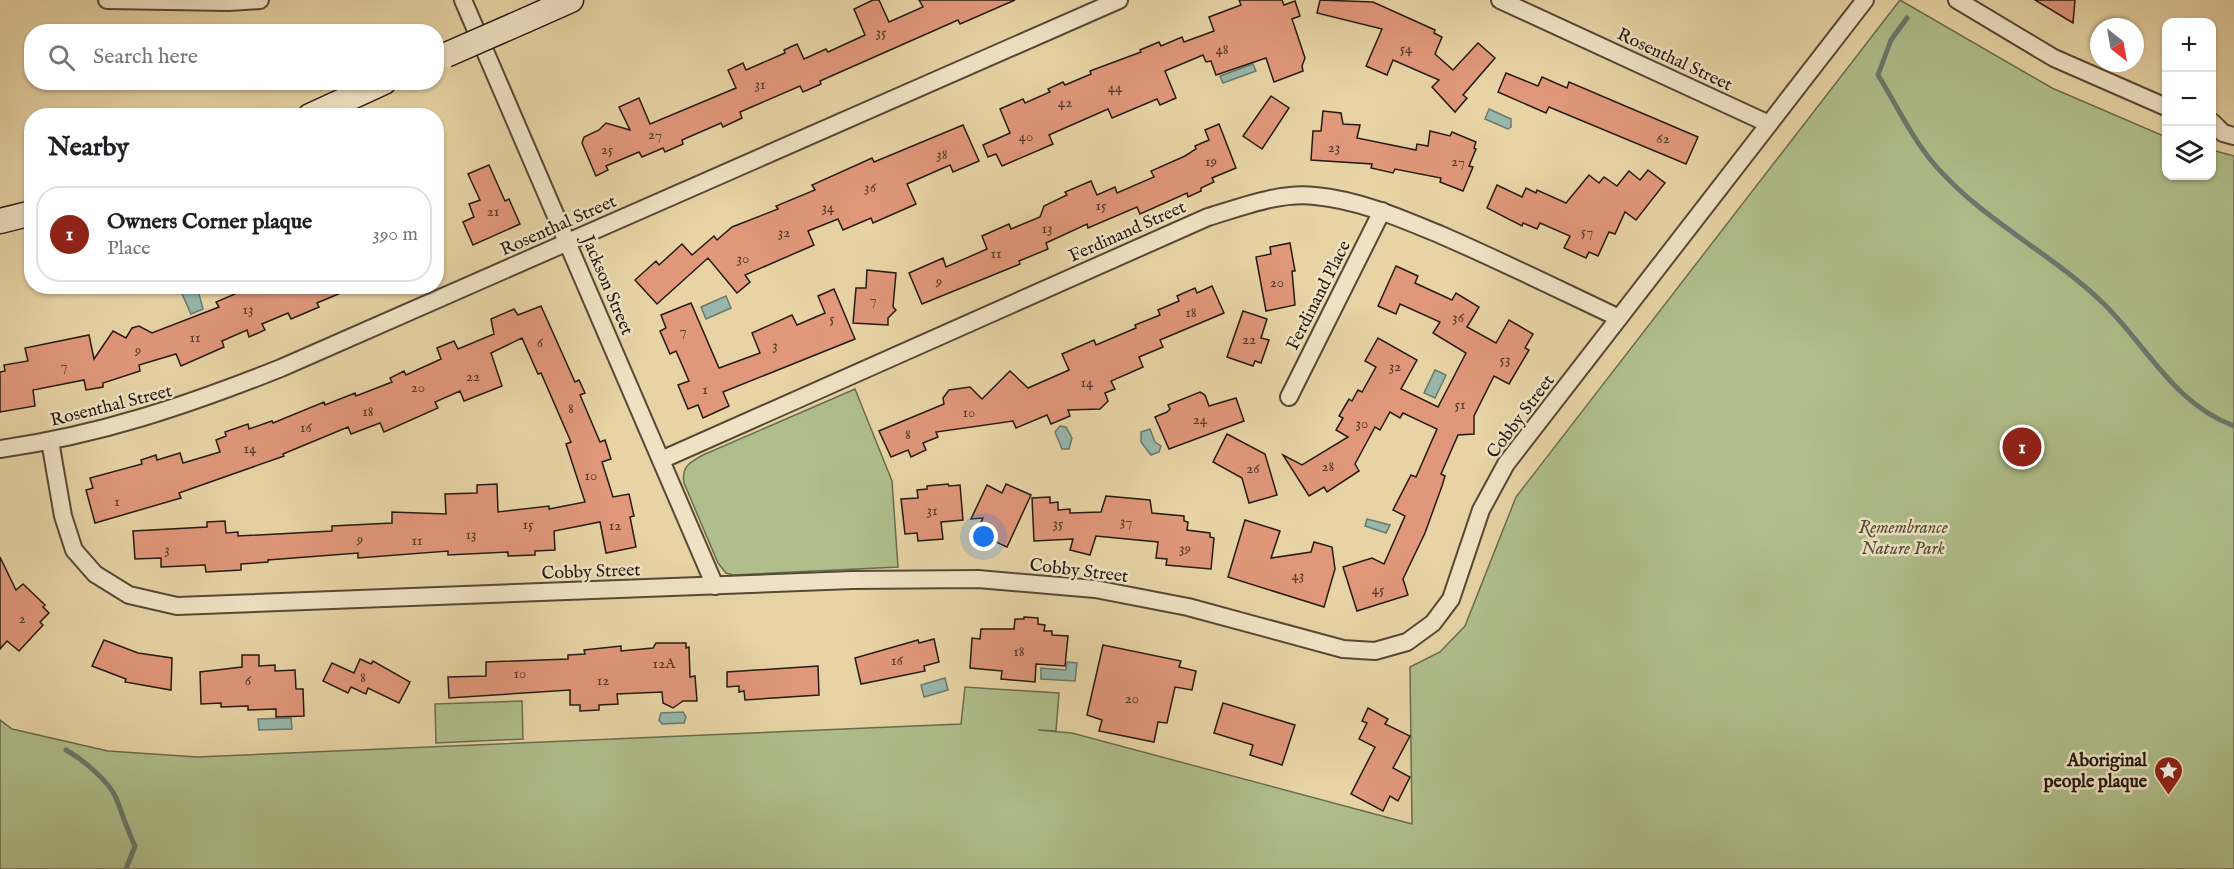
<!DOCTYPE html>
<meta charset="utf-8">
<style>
body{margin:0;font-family:"IM FELL English",serif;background:#f6f6f6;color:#202124}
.controls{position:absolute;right:18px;top:18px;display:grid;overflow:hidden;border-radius:12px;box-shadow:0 2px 4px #0004}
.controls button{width:54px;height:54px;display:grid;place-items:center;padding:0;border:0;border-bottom:2px solid #e0e0e0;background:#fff;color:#202124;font:30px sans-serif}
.compass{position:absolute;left:2090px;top:18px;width:54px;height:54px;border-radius:50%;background:#fff;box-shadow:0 2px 4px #0004;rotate:149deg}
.you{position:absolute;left:984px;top:537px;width:21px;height:21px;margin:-15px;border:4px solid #fff;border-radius:50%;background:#1a73e8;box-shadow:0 0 0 9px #1a73e833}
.badge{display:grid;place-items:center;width:39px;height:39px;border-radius:50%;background:#8f2418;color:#fff;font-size:20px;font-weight:700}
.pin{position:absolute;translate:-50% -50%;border:3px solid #fff;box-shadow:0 2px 6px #0006}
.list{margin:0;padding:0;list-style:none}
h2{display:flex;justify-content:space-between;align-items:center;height:78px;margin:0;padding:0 24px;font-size:26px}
h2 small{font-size:20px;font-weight:400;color:#757577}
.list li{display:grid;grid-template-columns:39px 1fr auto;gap:18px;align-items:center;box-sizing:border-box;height:96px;margin:0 12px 12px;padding:0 12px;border:2px solid #e0e0e0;border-radius:24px}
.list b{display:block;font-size:22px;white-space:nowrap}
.list p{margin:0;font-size:20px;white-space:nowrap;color:#757577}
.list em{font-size:20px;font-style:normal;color:#757577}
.icon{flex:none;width:33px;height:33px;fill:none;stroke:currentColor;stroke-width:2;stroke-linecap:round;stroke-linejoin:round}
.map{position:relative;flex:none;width:2234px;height:869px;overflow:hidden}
.search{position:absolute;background:#fff;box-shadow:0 2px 4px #0004;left:24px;top:24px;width:420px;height:66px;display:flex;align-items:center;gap:15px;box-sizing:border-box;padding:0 21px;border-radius:24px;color:#757577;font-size:22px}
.panel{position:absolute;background:#fff;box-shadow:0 2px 4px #0004;left:24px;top:108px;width:420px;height:186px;border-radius:24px}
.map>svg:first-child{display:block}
</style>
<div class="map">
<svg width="2234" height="869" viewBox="0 0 2234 869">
<rect width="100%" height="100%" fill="#e7d3a4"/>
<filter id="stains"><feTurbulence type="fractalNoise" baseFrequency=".00333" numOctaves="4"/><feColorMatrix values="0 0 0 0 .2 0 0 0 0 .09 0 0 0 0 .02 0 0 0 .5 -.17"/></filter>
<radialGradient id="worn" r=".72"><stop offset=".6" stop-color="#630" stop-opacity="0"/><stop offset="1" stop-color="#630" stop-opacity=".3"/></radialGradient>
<g fill="#afbe8b" stroke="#6a6c4e" stroke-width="1.5">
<path d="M1900,0L2052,88L2166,137V176H2212V150L2234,156V869H0V720L12,729L108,751L197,757L961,724L965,687L1059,693L1056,731L1038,730L1072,733L1412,824L1410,667L1440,652L1465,626L1516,497Z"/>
<path d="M855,389L892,481L898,567L733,575L726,573L718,563L684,483C681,467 690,462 703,455Z"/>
<path d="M522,701L523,739L436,743L435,704Z"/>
</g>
<g fill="#97b7aa" stroke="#6a796d" stroke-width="1.5">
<path d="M1253,64L1256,71L1223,83L1220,76Z"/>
<path d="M1489,109L1511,119V127L1508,129L1485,119Z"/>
<path d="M179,287H194L199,294L203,309L191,314Z"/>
<path d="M726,296L731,308L706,319L701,307Z"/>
<path d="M1435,370L1446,375L1435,398L1424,393Z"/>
<path d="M1060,426L1066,427L1072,438L1069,449H1062L1055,432Z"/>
<path d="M1150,429L1155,442L1161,446L1159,452L1151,455L1141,442V432Z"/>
<path d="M1367,519L1390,525L1386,533L1365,526Z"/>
<path d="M1067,662L1077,663L1075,681L1041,679V668L1066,670Z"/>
<path d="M945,678L948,690L924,697L921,685Z"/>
<path d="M683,712L686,717L684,723L662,724L659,720L661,713Z"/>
<path d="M291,718L292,729L259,730L258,719Z"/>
</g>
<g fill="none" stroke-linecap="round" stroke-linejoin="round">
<g stroke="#6a796d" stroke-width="5">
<path d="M1907,18L1891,40L1878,75C1896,104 1912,138 1934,164C1982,220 2050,252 2103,303C2147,346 2174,404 2234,426"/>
<path d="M66,750C82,759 109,781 116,798C123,815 127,830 135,846L126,869"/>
</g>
</g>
<g fill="#e0977a" stroke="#261b11" stroke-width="1.5">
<path d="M873,0H879L889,22L923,7L919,0H1015L960,24L958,20L820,81L821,84L803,92L800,86L740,112L742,118L723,127L721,123L682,140L683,144L665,152L663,148L642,157L639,152L606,166L608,170L596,176L582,143L584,137L599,130L606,123L630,130L619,107L639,98L650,124L736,88L728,70L743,63L746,70L785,53L784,50L797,44L804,59L826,49L828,52L865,35L854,9Z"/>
<path d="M1239,0H1282L1284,5L1295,1L1300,16L1292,19L1305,58L1302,66L1303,71L1274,82L1266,58L1216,75L1211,61L1206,62L1203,55L1165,71L1176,98L1160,105L1157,99L1112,118L1108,109L1049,135L1053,144L1002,166L996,154L988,157L983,145L1010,133L1000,109L1023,99L1025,103L1050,92L1048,89L1063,82L1065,85L1091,74L1090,71L1141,52L1140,50L1159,42L1161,46L1182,37L1184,42L1214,31L1209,17L1241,5Z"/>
<path d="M1320,0L1373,2L1435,30L1434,33L1442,37L1435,54L1453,70L1478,43L1495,58L1463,95L1467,98L1455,112L1432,87L1439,80L1393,60L1387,75L1366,66L1382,29L1317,13Z"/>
<path d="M2035,0H2075L2073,23Z"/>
<path d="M1506,73L1538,86L1542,77L1567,88L1569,82L1698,137L1686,164L1549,107L1546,113L1498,92Z"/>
<path d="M1271,96L1289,108L1262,149L1243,136Z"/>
<path d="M1323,111L1341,113L1343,124L1360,125L1357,138L1416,150L1417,144L1428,146L1430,131L1450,136L1452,132L1476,142L1474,148L1476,149L1469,166L1473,167L1463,191L1440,182L1441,178L1395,169L1393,173L1371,168L1372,164L1311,160L1313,131H1321Z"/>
<path d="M1219,124L1236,168L1212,178L1214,182L1201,188V191L1188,197L1187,193L1140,214L1137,207L1088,228L1087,224L1046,243L1048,249L1019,261L1020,264L922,304L909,273L943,258L946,267L987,249L982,236L1009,224L1011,229L1040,217L1044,206L1067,195L1065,192L1091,181L1097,195L1115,187L1117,193L1154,177L1151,171L1185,156L1196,149L1195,146L1209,140L1205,130Z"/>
<path d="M963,125L979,161L953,172L950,165L907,184L916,204L873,223L871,218L843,230L838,219L808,231L814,245L745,275L750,282L737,293L708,258L657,304L635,280L656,261L659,265L682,244L692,255L714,236L717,240L732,227L778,209L776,206L815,190L812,185L872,158L874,162Z"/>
<path d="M489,165L505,201L509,199L520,224L473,245L463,222L474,217L469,204L480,200L468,174Z"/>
<path d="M1648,170L1665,183L1636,220L1625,212L1615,234L1609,232L1598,256L1589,252L1586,258L1564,248L1570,236L1540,223L1537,229L1523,223L1522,226L1487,208L1497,185L1522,197L1526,188L1536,193L1537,190L1566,203L1589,175L1599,183L1604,177L1617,186L1629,171L1640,180Z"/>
<path d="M1290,243L1295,271H1292L1295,305L1266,311L1256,257L1271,254L1270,247Z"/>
<path d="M1396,266L1418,276L1415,283L1452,300L1456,293L1479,307L1467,327L1496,343L1509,320L1533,334L1525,348L1529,350L1509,384L1494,376L1474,416V434L1458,435L1441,474L1445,476L1442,486L1425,533L1403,579L1408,595L1357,611L1343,567L1372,558L1384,564L1405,516L1393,510L1411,475L1416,477L1437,429L1403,413L1400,418L1390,412L1380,430L1375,427L1355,464L1359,471L1327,492L1324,487L1309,496L1283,455L1302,465L1348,437L1336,430L1343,418L1339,416L1349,399L1352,401L1358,390L1362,392L1376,367L1365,361L1378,338L1417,360L1401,389L1438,407L1466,353L1433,333L1440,322L1400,304L1396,314L1378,306Z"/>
<path d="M867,270L896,273L893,307L896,310L888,318V325L853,323L856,288H866Z"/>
<path d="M261,286L355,287L317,303L319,307L291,319L288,313L262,324L265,330L249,337L247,330L222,341L224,347L181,366L176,354L139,365L140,371L103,383V387L86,390L84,380L33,390L35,406L0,412V372L5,371L4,365L28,361L25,348L89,335L94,359L113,331L126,338L132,328L139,326L152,333L219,307L216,302L244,290L245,293Z"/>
<path d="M1212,286L1224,313L1160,340L1163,347L1139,357L1143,367L1111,381L1115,389L1105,393L1108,401L1100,409L1068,410L1070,416L1051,424L1047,415L1016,428L1013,421L936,432L938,437L923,443L926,450L911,457L908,450L891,457L879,431L944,404L943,398L949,390L970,387L982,399L1010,371L1028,388L1069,370L1062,354L1094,340L1096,345L1136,328L1135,325L1160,315L1158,310L1179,301L1177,296L1195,288L1197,293Z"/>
<path d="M834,289L855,339L723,392L729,406L703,418L698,405L688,409L678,385L689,381L676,351L670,354L660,331L666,328L661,315L691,303L719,368L760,353L752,333L792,315L797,325L825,313L818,296Z"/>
<path d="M541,306L575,382L579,380L585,393L580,395L600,442L605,440L611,459L602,462L613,497L629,494L634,516L630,517L636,547L606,553L600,522L554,531L555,550L535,551V555L508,556V552L448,555V551L358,558V553L268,560V562L241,564V570L206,572L205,565L161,567V558L135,559L133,531L207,527V522L225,521L226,533L238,532V536L332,531V526L392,523V512L446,514L445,494L477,493V485L497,484L498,512L549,506V509L585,502L566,444L571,442L541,373L538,374L522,338L491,353L502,386L464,401L460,391L435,402L438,408L384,432L380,423L351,434L348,427L283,454L284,456L179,493L181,498L95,523L86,490L93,488L90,478L142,464L141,460L156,455L157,460L180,453L183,463L220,452L216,440L226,436L225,432L248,424L249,429L272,421L273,423L324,402L325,405L355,393L356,396L392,382L390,378L404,371L406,375L441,359L437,348L454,341L458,349L494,334L491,319L514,309L518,315Z"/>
<path d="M1243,311L1267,319L1261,338L1269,340L1261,363L1255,361L1253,366L1227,357Z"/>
<path d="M1200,392L1205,395L1209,406L1236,398L1244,421L1169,449L1155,417L1167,412L1170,409L1168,405Z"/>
<path d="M1227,434L1265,454L1277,495L1249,503L1242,478L1213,462Z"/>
<path d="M948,484L949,486L960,485L963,520L941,522L943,539L918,541L917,533L905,534L901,499L918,498L917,490L927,489V486Z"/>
<path d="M1006,484L1031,495L1007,547L976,533L983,518L971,519L987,485L1002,493Z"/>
<path d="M1106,496L1150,500L1152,513L1184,516V521L1188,522L1187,530L1210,533V537L1214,538L1211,569L1166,565L1167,559L1156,558L1158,542L1096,536L1090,555L1070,550L1073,539L1034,541L1032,498L1050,497V503L1058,502V510L1070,509V513L1101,512Z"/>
<path d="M1245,520L1280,531L1271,558L1311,552L1314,542L1332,547L1335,569L1324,607L1228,577Z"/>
<path d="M0,557L16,590L23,584L45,605L43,607L49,613L40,622L43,625L19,651L7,641L0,649Z"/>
<path d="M1024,617L1038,618V624L1045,625L1044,631H1052V635L1068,636L1065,666L1036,664L1035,682L1001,679L1002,671L970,668L972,638L980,639L981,629H1014L1015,619H1024Z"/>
<path d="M934,639L939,662L924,666L925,671L861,684L855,658L918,640L919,643Z"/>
<path d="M104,640L138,653L172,658L171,690L125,682L126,679L92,666Z"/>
<path d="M656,643H686V648L689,647L690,677L695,676L697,701H683L673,708L663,703L662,692L617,694L618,704L599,705V710L580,711V705H570V690L449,698L448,677L486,676V662L568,659V655L585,654L584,650L621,646V651L653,648Z"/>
<path d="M1103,645L1181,661L1179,667L1196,671L1192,690L1175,687L1167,723L1158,722L1154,742L1099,731L1102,720L1087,715Z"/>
<path d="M242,655H259V666L275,665V671L295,670L296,689H303L304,716L276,717V709L248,710V706L221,707V703L201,704L200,672L242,667Z"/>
<path d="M360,659L371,664L373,661L410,682L399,703L368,688L366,694L351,687L348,693L323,681L332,663L354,673Z"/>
<path d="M818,666L819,695L745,700L744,691L739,692V686L727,687V672Z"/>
<path d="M1223,703L1295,725L1282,765L1250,755L1253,745L1214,733Z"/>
<path d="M1368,708L1388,719L1385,724L1410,736L1393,768L1410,777L1398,801L1390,796L1383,811L1351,794L1375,747L1359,739L1367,723L1362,721Z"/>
</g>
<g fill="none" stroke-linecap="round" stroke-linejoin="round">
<defs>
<g id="street">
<path d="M107,0L229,2L260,0"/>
<path d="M463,0L715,586"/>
<path d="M1500,0L1769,124"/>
<path d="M1957,0L2054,58L2166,107"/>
<path d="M2212,122L2223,133L2234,136"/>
<path d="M1289,397L1382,211"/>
<path d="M50,441L63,516L74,550L95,574L129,595L177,606L852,580L978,579L1095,589L1188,607L1343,649L1375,651L1407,642L1433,623L1451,599L1481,510L1506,464L1865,0"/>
<path d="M0,449C100,435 188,405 281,368L1119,0"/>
<path d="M661,460L1208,217C1242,207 1279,192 1315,196C1359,200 1400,218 1441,235C1501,261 1560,290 1619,318"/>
</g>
<g id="secondary">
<path d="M526,20L571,0"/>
<path d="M310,116L384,82"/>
<path d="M0,221L32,213"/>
</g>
</defs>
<use href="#street" stroke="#564936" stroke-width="20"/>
<use href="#secondary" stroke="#261b11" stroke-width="27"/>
<use href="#street" stroke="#efe2c4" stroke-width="16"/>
<use href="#secondary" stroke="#efe2c4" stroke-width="24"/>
<defs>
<path id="secondary-bridge" d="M446,55L526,20"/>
</defs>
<use href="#secondary-bridge" stroke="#261b11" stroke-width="27" stroke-linecap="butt"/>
<use href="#secondary-bridge" stroke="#efe2c4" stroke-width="24"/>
</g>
<defs>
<symbol id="sight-pin" viewBox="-11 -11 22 30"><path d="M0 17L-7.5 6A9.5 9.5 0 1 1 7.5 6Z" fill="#8f2418" stroke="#efe2c4"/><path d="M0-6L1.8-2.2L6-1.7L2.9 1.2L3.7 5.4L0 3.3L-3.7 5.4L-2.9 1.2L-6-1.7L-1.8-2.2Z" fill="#fff"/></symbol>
</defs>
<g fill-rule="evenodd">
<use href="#sight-pin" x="2152" y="754" width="33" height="45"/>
</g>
<g text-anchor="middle" stroke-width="5" stroke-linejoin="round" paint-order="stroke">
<g font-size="15" fill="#543a2b">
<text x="881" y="37">35</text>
<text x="1406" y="53">54</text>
<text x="1222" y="54">48</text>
<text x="760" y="89">31</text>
<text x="1115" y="92">44</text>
<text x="1065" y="107">42</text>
<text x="655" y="139">27</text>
<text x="1026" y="141">40</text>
<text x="1663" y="143">62</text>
<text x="1334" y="152">23</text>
<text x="607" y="154">25</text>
<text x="942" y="159">38</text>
<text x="1211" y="166">19</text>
<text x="1458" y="166">27</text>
<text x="870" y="192">36</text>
<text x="1101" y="210">15</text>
<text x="828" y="212">34</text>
<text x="493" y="216">21</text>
<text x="1047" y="233">13</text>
<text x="1587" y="236">57</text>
<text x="784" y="237">32</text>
<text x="996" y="258">11</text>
<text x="743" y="263">30</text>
<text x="939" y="286">9</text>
<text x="1277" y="287">20</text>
<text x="873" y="304">7</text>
<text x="248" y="314">13</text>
<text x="1191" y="317">18</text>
<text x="1458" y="322">36</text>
<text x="832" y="323">5</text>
<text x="683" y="335">7</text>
<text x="195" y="342">11</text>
<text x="1249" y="344">22</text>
<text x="540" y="347">6</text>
<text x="775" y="350">3</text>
<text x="138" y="355">9</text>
<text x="1505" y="364">53</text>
<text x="64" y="370">7</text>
<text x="1395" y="371">32</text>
<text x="473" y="381">22</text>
<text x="1087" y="387">14</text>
<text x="418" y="392">20</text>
<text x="705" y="394">1</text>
<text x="1460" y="409">51</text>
<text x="571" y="413">8</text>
<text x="368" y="416">18</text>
<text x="969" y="417">10</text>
<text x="1200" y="424">24</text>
<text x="1362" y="428">30</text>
<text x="306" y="432">16</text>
<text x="908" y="439">8</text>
<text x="250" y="453">14</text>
<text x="1328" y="471">28</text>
<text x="1253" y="473">26</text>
<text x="591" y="480">10</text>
<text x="117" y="506">1</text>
<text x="932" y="515">31</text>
<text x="1126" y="526">37</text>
<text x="1058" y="528">35</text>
<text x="528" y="529">15</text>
<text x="615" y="530">12</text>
<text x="471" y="539">13</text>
<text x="360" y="544">9</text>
<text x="417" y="545">11</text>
<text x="1185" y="553">39</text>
<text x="167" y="554">3</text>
<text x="1298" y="580">43</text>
<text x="1378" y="594">45</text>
<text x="22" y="623">2</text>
<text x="1019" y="656">18</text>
<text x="897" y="665">16</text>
<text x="664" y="668">12A</text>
<text x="520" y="678">10</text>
<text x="363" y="682">8</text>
<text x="248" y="685">6</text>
<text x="603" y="685">12</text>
<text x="1132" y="703">20</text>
</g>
<g font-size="18" fill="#261b11" stroke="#efe2c4">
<text transform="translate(1675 59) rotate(25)" y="6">Rosenthal Street</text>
<text transform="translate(558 225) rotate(-24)" y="6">Rosenthal Street</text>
<text transform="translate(1127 231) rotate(-24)" y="6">Ferdinand Street</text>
<text transform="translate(608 285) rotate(67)" y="6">Jackson Street</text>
<text transform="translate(1318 295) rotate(-63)" y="6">Ferdinand Place</text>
<text transform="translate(111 405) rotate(-14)" y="6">Rosenthal Street</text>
<text transform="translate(1520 416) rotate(-53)" y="6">Cobby Street</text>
<text transform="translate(1079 570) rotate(7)" y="6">Cobby Street</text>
<text transform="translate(591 571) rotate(-2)" y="6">Cobby Street</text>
</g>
<g font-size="18" font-style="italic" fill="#4f4c36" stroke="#efe2c4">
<text x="1903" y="533">Remembrance<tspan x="1903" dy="21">Nature Park</tspan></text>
</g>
<g font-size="18" font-weight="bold" fill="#261b11" stroke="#efe2c4" text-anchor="end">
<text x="2147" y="766">Aboriginal<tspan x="2147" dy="21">people plaque</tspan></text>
</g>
</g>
<rect width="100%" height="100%" filter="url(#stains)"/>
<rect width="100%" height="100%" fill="url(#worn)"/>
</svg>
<div class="controls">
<button>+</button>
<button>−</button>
<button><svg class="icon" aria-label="layers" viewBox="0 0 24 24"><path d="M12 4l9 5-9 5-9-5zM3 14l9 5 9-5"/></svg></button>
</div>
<svg class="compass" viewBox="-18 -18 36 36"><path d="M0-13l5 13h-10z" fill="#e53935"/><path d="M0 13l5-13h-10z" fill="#757577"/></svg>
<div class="you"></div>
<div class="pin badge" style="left:2022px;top:447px">1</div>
<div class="search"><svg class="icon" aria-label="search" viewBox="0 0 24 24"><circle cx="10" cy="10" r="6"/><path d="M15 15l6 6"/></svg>Search here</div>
<section class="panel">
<h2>Nearby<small></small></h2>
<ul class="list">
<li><span class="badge">1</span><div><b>Owners Corner plaque</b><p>Place</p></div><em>390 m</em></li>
</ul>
</section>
</div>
